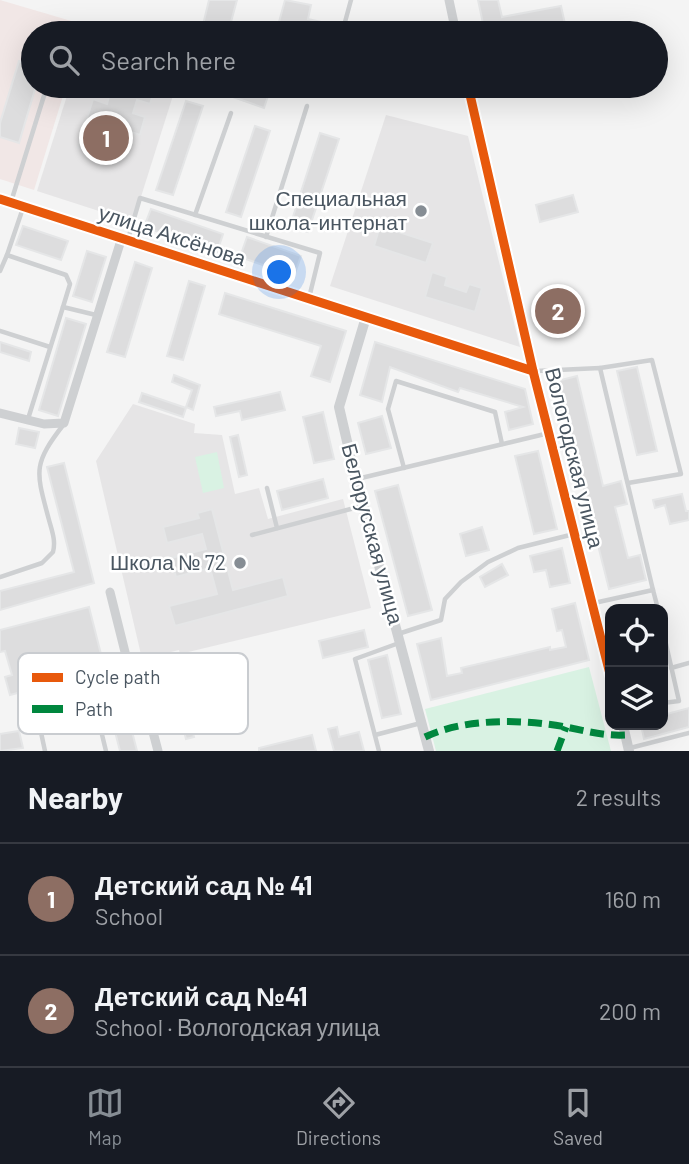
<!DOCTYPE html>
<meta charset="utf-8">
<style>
body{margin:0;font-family:Barlow,sans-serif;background:#242831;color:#f1f3f6}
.controls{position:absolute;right:21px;bottom:21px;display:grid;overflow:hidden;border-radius:14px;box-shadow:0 7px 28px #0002}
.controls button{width:63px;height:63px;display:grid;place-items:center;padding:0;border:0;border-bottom:2px solid #363941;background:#171b24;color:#f1f3f6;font:35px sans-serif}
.you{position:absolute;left:280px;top:273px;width:24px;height:24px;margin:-18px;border:5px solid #fff;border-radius:50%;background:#1a73e8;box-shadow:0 0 0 10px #1a73e833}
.badge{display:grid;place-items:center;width:46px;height:46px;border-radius:50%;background:#868d94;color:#fff;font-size:23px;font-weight:700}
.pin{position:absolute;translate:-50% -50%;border:4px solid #fff;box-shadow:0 2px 7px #0006}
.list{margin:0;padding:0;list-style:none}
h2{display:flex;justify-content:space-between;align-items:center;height:91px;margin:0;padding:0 28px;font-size:30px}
h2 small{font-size:23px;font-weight:400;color:#9ea1a6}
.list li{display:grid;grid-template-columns:46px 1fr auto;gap:21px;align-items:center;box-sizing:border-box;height:112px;padding:0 28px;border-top:2px solid #363941}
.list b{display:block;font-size:26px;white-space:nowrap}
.list p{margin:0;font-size:23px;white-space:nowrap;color:#9ea1a6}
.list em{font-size:23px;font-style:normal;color:#9ea1a6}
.icon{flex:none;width:38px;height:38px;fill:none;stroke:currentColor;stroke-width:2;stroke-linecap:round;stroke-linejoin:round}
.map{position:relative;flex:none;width:689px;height:751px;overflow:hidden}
.search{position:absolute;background:#171b24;box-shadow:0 7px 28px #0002;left:21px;right:21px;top:21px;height:77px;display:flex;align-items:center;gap:18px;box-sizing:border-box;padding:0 24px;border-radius:38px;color:#9ea1a6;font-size:26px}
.sheet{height:315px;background:#171b24}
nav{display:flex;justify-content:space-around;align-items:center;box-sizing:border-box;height:98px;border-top:2px solid #363941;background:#171b24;font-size:19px;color:#9ea1a6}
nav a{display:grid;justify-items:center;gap:4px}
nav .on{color:#868d94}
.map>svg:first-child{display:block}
</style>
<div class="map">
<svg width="689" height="751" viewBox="0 0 689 751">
<rect width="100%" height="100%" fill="#f4f4f4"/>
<g fill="#e6e5e6">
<path d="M70,86H176L133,222L37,191Z"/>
<path d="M386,115L468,136L520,347L330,286Z"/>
<path d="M133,404L195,424L194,433L222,435L235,494L259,488L268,519L343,499L371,608L180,654L179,650L142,659L96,461Z"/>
</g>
<path fill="#f1e7e6" d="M0,0L85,25L83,33H33V86H66L34,190L0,179Z"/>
<g fill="#d9f2e3">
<path d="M217,452L224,488L203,493L195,457Z"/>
<path d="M589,667L611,751H436L425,709Z"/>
</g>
<g fill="#ddddde" stroke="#e5e6e7" stroke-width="2">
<path d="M209,0H237L228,33H201Z"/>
<path d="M285,0L311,5L308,19L334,25L332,33H276Z"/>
<path d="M478,0H498L502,17L561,6L565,24L514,33H485Z"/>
<path d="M19,61L33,66V86H36L19,143L0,137V123Z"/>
<path d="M112,86H156L150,104L137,100L133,113L145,117L140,135L125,130L115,161L78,148L93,99L107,104Z"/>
<path d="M202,86H256L270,90L264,108Z"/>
<path d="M186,101L203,106L173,195L156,190Z"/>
<path d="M255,126L270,131L241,217L226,212Z"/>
<path d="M320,133L339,139L308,232L290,226Z"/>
<path d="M573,195L578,212L540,222L536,205Z"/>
<path d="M151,209L223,234L217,252L144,227Z"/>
<path d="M23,226L68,241L61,260L16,245Z"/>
<path d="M380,226L433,243L426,263L374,246Z"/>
<path d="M247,237L301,256L294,276L240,257Z"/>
<path d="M87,251L106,257L92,302L73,296Z"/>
<path d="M135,262L152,268L125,357L107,352Z"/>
<path d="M432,272L447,277L445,285L466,292L469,284L482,288L475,312L425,297Z"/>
<path d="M189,281L205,286L183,360L167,356Z"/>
<path d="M562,290L571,328L555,332L545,294Z"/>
<path d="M225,293L346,331L330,382L311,376L321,346L219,314Z"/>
<path d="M66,318L86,324L58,416L39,410Z"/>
<path d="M0,342L31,352L29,361L0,352Z"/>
<path d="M375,342L525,389L533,424L509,430L505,412L523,407L460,388L458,392L390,367L382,402L360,395Z"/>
<path d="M637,367L657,451L637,455L617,371Z"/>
<path d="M174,375L200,385L193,410L186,407L192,390L172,382Z"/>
<path d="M577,376L603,486L621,481L627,504L615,507L628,558L640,555L646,580L609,589L557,381Z"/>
<path d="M280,392L285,410L242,420L240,411L216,416L214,407Z"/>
<path d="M142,393L186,408L183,417L139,402Z"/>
<path d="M323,412L334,459L314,463L303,417Z"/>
<path d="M382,416L391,448L366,454L358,423Z"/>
<path d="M19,428L39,432L35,448L16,444Z"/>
<path d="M238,435L247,475L239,477L230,437Z"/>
<path d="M538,451L557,529L534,534L515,456Z"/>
<path d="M64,463L94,583L0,610V591L74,572L47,467Z"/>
<path d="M323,479L328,498L282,510L277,491Z"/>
<path d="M398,485L432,610L408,616L375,491Z"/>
<path d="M682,494L686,511H689V520L670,524L665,505L655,508L653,500Z"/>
<path d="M212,509L233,590L283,577L288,596L175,626L169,606L217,594L210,568L176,577L171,558L206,549L202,534L167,543L163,527L199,518L197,513Z"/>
<path d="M482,527L489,550L466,556L460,534Z"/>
<path d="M562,548L570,583L550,587L546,570L534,572L530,556Z"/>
<path d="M502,564L508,575L485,587L480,577Z"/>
<path d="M575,603L589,660L431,700L417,644L441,638L447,676L462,673L461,668L550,647V650L566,647L562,630L557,631L552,609Z"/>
<path d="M89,607L105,670L10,695L5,677L12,675L5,651L0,652V630Z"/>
<path d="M364,630L368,647L323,658L319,641Z"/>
<path d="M173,653L194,737L186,739L165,655Z"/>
<path d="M387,655L401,714L382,718L368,660Z"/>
<path d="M125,704L137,751H120L109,708Z"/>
<path d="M689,708V727L644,739L641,725H663V715Z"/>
<path d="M337,727L339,737L359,732L364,751H334L328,729Z"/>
<path d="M19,731L23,748L0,751V734Z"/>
<path d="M312,735L316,751H259V748Z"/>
</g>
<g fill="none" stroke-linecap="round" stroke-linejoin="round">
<g stroke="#ced0d2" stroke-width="4.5">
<path d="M342,33L351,0"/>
<path d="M11,202L47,86"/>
<path d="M23,208L7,255L66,275L70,284L63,307"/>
<path d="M195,215L231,113"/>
<path d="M266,237L307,106"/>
<path d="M128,239L140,198L320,253L309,298"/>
<path d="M0,271L7,255"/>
<path d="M0,331L50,347"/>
<path d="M600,368L652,360L681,474L628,483"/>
<path d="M536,371L600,368L653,590"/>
<path d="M28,419L63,307L96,315"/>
<path d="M404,468L388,409L396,381L495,412L502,444"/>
<path d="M357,479L549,433"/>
<path d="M267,488L277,528"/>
<path d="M252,535L362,506"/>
<path d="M0,577L42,563L53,552C56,541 52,531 49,520C36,471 32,465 64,424"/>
<path d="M594,603L653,590L658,609"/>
<path d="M663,631L679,701L663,703"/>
<path d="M398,634L441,620L445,599L461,582L488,562L518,548L574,534"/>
<path d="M671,668L689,663"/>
<path d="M34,700L45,751"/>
<path d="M96,710L106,751"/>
<path d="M40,724L96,710L90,686"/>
<path d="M375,735L421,723"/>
<path d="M630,748L689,733"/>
<path d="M379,751L355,659L399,643"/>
</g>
<g stroke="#ced0d2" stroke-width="9">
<path d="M449,0L456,33"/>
<path d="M468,86L533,371"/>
<path d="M0,413L44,424L64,423L122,237"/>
<path d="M110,592L126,656L138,675L158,751"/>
</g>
<g stroke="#ced0d2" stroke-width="10">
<path d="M0,199L533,371L610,674"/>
<path d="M366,317L339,407L356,480L429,751"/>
<path d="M623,725L629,751"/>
</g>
<g stroke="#00873e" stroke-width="7" stroke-dasharray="14 7" stroke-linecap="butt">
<path d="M425,737C465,718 522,719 566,727C586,731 604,736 625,735"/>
<path d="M557,751L566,727"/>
</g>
<defs>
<g id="cycleway">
<path d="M468,86L533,371L610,674"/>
<path d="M0,199L533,371"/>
</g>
</defs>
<use href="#cycleway" stroke="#fff" stroke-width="13"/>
<use href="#cycleway" stroke="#e8590c" stroke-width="9"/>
</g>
<g fill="#868d94" stroke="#fff" stroke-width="2.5">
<circle cx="421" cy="211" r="7"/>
<circle cx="240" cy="563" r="7"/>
</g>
<g text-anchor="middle" stroke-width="5" stroke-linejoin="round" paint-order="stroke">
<g font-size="21" fill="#4a5661" stroke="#fff" text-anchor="end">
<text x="407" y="206">Специальная<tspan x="407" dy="24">школа-интернат</tspan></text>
<text x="226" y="570">Школа № 72</text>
</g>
<g font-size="21" fill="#4a5661" stroke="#fff">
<text transform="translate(172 236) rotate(18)" y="7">улица Аксёнова</text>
<text transform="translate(574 458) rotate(76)" y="7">Вологодская улица</text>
<text transform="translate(372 534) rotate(75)" y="7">Белорусская улица</text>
</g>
</g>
<rect x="18" y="653" width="230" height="81" rx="10" fill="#fff" stroke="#c9ccd0" stroke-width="2"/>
<rect x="32" y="673" width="31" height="9" fill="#e8590c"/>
<rect x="32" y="705" width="31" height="8" fill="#00873e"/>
<g font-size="19" fill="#4a5661">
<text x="75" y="684">Cycle path</text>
<text x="75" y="716">Path</text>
</g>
</svg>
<div class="controls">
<button><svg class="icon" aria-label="locate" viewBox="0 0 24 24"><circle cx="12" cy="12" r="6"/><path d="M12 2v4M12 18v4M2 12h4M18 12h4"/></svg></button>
<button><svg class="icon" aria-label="layers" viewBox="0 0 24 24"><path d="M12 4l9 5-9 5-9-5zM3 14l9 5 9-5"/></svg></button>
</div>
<div class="you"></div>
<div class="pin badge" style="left:106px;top:138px;background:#8d6e63">1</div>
<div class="pin badge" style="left:558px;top:311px;background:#8d6e63">2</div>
<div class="search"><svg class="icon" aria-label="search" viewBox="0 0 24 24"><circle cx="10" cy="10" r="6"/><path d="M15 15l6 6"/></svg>Search here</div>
</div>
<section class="sheet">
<h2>Nearby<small>2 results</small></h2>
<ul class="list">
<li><span class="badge" style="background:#8d6e63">1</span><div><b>Детский сад № 41</b><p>School</p></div><em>160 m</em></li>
<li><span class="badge" style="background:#8d6e63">2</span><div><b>Детский сад №41</b><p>School · Вологодская улица</p></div><em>200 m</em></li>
</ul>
</section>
<nav>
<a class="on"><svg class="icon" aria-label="map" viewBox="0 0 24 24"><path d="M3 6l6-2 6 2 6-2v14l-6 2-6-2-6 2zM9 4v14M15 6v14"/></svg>Map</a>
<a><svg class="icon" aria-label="directions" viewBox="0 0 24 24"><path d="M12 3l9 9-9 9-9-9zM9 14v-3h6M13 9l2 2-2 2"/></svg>Directions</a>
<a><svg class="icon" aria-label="saved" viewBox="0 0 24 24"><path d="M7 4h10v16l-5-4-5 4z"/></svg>Saved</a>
</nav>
